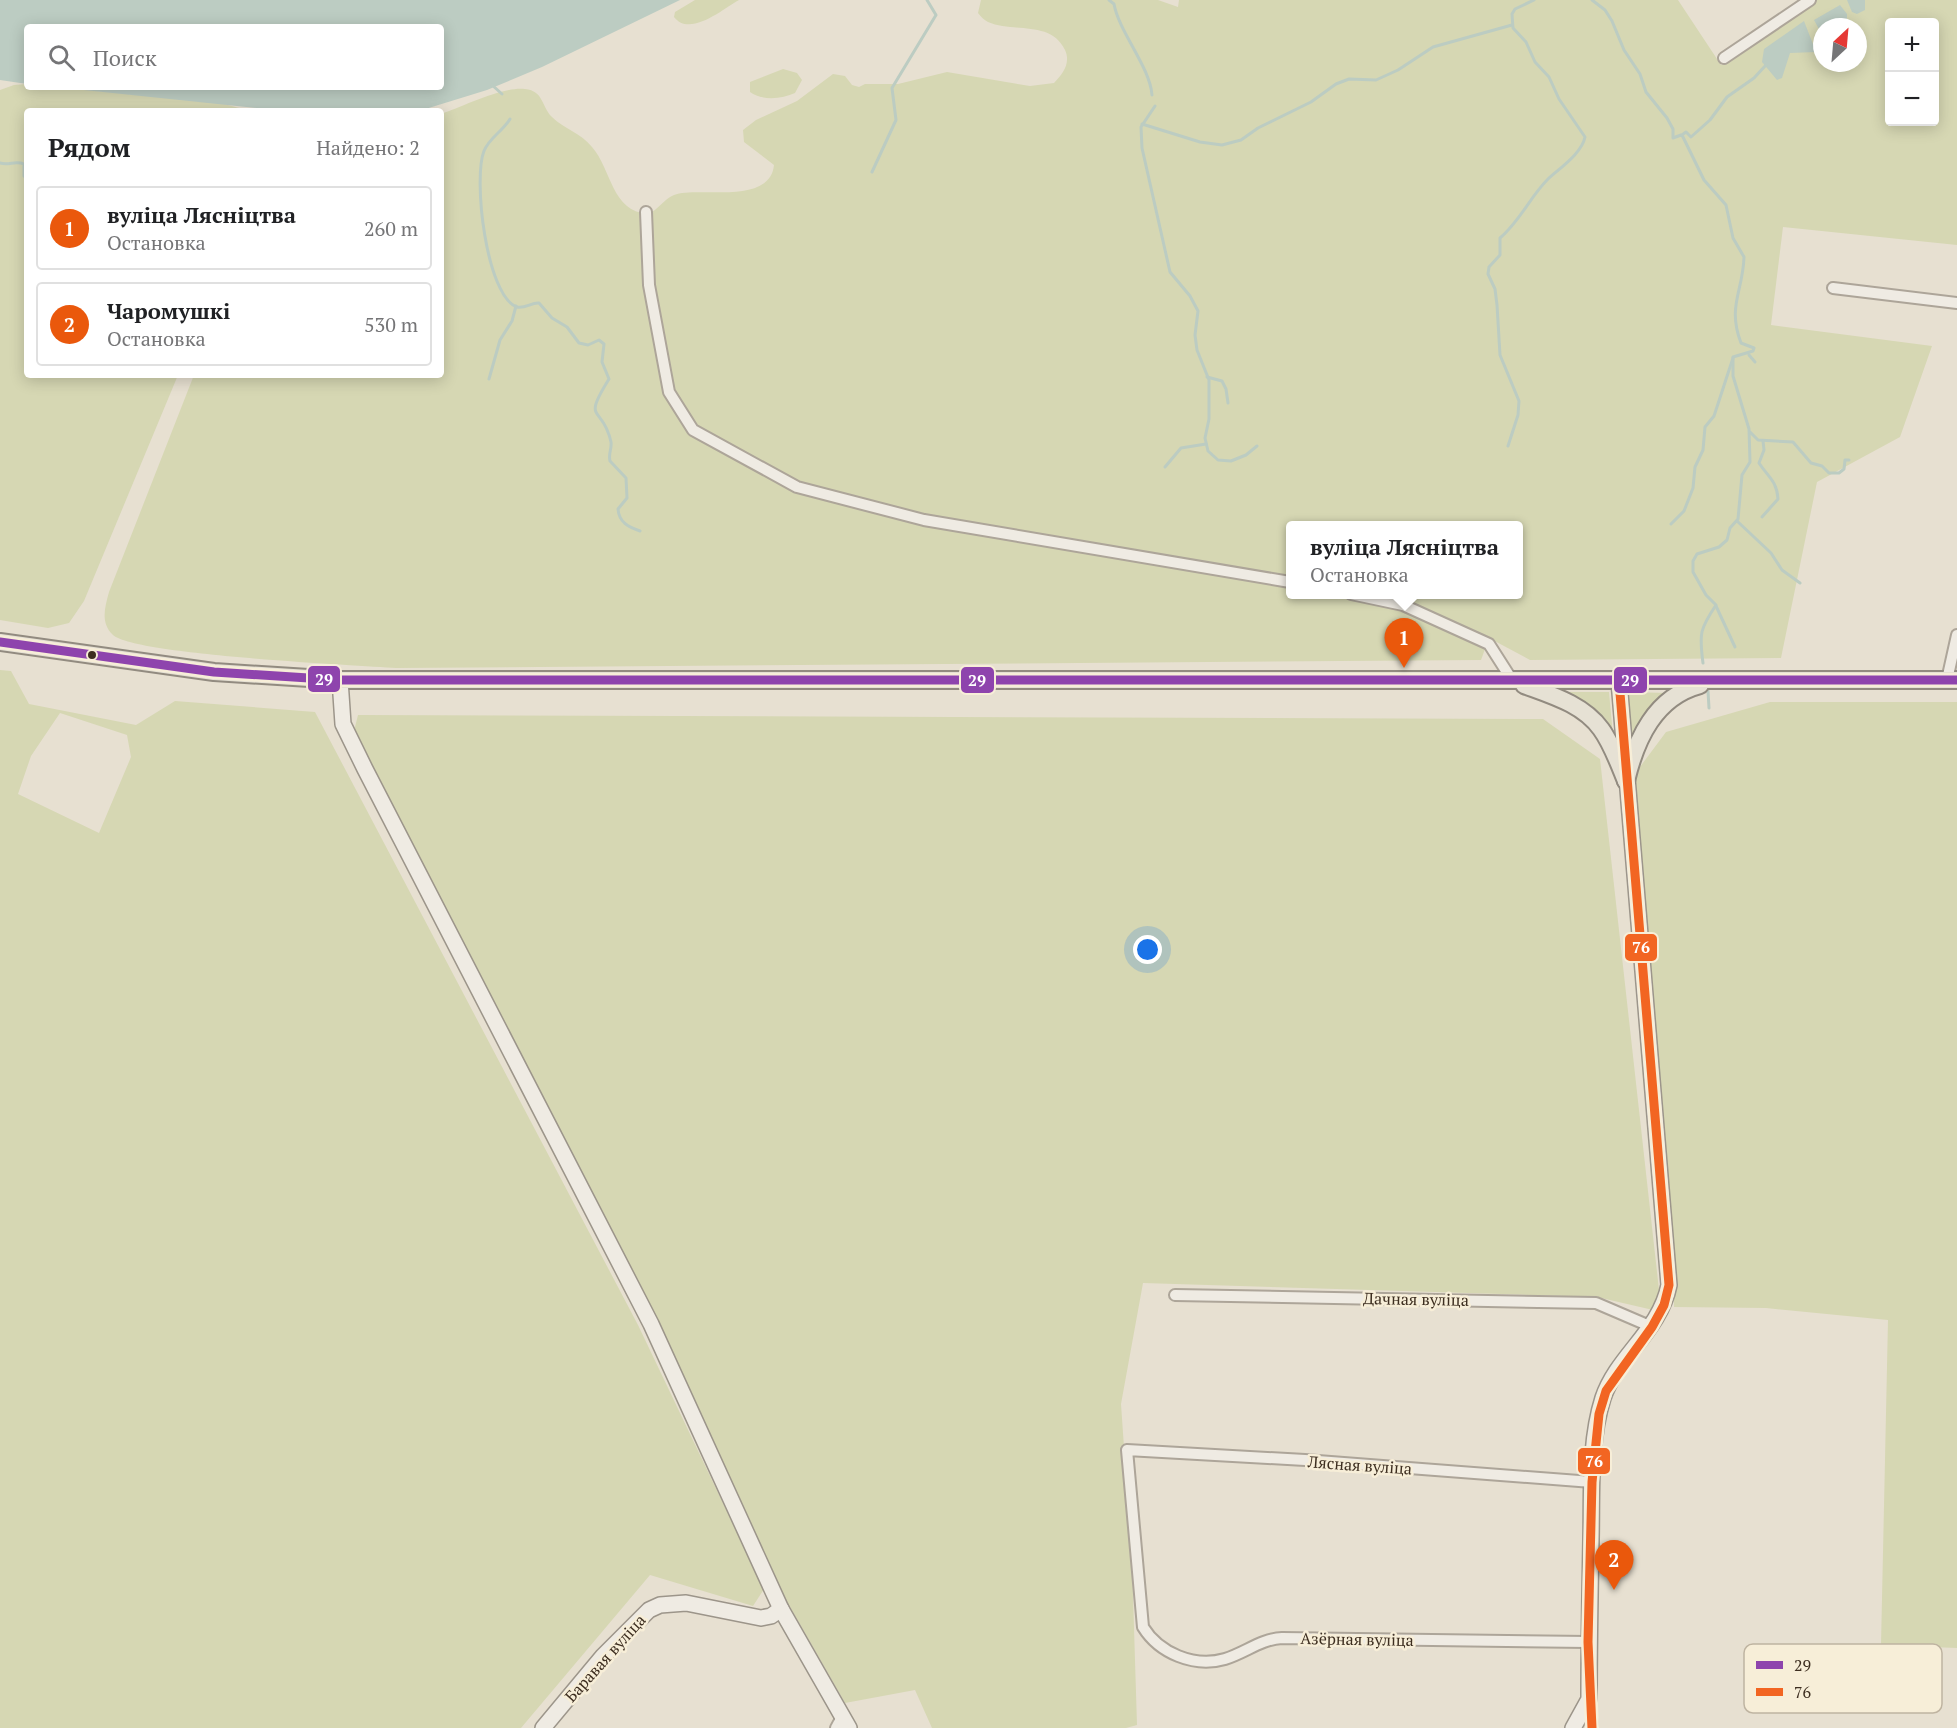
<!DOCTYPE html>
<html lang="ru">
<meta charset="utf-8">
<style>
body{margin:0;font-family:"PT Serif",serif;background:#f6f6f6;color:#202124}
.controls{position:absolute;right:18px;top:18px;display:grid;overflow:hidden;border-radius:6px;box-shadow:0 3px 15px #0003}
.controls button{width:54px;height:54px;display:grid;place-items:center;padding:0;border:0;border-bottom:2px solid #e0e0e0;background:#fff;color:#202124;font:30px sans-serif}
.compass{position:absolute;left:1813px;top:18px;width:54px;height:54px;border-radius:50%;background:#fff;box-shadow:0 3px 15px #0003;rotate:26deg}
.you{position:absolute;left:1148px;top:950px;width:21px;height:21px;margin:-15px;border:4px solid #fff;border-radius:50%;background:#1a73e8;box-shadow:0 0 0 9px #1a73e833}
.badge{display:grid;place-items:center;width:39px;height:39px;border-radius:50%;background:#ea580c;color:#fff;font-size:20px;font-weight:700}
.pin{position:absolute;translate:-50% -50px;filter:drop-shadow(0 2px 3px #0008)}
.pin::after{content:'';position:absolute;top:32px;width:21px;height:18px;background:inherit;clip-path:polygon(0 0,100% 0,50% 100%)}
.popup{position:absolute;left:1286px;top:521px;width:237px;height:78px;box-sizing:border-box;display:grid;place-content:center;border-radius:6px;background:#fff;filter:drop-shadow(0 2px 4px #0005);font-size:20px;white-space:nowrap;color:#757577}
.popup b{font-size:22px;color:#202124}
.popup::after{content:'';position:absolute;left:50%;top:100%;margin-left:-12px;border:12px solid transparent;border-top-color:#fff}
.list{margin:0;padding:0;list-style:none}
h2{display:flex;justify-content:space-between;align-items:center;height:78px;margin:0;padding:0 24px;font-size:26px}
h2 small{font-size:20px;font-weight:400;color:#757577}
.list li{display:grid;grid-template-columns:39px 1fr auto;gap:18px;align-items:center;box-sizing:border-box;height:84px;margin:0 12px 12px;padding:0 12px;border:2px solid #e0e0e0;border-radius:6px}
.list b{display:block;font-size:22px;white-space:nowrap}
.list p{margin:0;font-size:20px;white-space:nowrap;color:#757577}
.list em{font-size:20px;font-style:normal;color:#757577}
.icon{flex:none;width:33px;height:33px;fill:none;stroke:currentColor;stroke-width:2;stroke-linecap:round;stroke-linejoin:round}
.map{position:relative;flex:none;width:1957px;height:1728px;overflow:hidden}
.search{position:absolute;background:#fff;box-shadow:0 3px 15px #0003;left:24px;top:24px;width:420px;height:66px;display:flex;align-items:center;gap:15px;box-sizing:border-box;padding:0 21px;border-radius:6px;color:#757577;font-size:22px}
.panel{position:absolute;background:#fff;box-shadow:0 3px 15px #0003;left:24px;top:108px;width:420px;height:270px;border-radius:6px}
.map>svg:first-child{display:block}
</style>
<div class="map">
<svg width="1957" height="1728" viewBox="0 0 1957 1728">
<rect width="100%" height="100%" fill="#e7e0d1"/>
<g fill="#d6d7b3" fill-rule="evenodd">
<path d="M695,0H739C724,8 690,38 674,17L675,12Z"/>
<path d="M981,0H1158L1178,7L1179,0H1678L1721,65L1817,0H1957V245L1783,227L1771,325L1932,346L1900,437L1817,482L1781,658L1530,660L1489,638L1481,660L396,668C354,665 135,655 113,635C100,623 105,607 109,592L194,375H441V114C462,107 504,86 525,89C544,91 541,106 552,117C564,129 581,133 592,147C612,170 611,211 648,214C658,210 664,199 674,195C697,186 770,206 774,165L744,142L743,130L756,120L797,101L833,74L845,76L852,85L859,87L865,84H898L947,72L1030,86L1054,83C1063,74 1071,63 1065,50C1051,20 1013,33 988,22C984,20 981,17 978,13ZM1890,22H1934V122H1890ZM1822,27H1858V63H1822ZM1290,526H1518V594H1290Z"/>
<path d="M783,69L797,73L802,80L795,93C782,99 762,101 750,92V82Z"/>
<path d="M27,84V87H55L221,103L250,111H27V375H178L84,601L69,623L48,628L0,620V90L14,85Z"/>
<path d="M0,670L11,671L29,704L136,725L175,701L315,712L638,1325L764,1589L753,1606L650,1575L521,1728H0ZM60,713L127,735L131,757L99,833L18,794L31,756Z"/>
<path d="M1568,692H1609L1613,736L1569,696Z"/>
<path d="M1627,692L1669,693L1631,742Z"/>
<path d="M1770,702H1957V1648L1881,1645L1888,1320L1766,1308L1674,1307V1272L1634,775L1666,732Z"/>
<path d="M358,715L1543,719L1600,759L1659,1290L1653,1310L1597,1297L1143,1283L1121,1404L1132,1563L1137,1725L1126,1728H932L915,1690L845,1703L785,1598L659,1327L354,731Z"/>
</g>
<g fill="#bcccc2">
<path d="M0,0H680L542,67L487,90L419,111H286L55,87H441V27H27V84L0,80Z"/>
<path d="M1847,0H1865V10L1857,14L1852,12Z"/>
<path d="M1840,5L1847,14V21L1837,27H1822L1820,31L1814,20Z"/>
<path d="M1804,21L1816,52L1790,53L1782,78L1777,80L1762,62L1764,49Z"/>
</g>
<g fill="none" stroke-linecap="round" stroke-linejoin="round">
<g stroke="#bcccc2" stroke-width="3">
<path d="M1109,0L1114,4C1119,32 1150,67 1152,95"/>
<path d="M1592,0L1605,10L1612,21L1624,50L1640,74L1646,92L1667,118L1673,129V138L1681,135L1683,137L1704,180L1726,205L1733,238L1744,257C1743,292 1727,306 1741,343L1754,348L1753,351L1733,357V376L1749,429L1750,462L1742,475L1738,519L1730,528L1727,540L1719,547L1697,554L1693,561V572L1706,595L1716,605C1700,629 1699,633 1703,663"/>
<path d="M492,85L502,94"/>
<path d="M1155,106L1141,127L1142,148L1170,272L1190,296L1198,311L1195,335L1197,350L1209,380V419L1205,438L1208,451L1218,460L1231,461L1246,455L1257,446"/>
<path d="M510,119C503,131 489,138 484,151C473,178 486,296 517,307C525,309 532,302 539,303L552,318L567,327L579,343L588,345L599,340L604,344L602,362L609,379C581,424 603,404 611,442C612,449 608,454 610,461L626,478L627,498L618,509C619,522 628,527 640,531"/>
<path d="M1142,124L1200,142L1222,145L1241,140L1258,128L1311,102L1336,84L1349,79L1376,80L1398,70L1433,47L1512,25"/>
<path d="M1682,135L1686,132L1691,137L1710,120L1727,97L1754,78L1766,65"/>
<path d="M0,163C9,166 15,160 24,164V176L27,179"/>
<path d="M872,172L896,120L892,88L936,15L927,0"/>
<path d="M1749,355L1755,362"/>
<path d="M1207,377L1222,381L1226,389L1228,403"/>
<path d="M489,379L500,340L512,321L516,306"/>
<path d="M1750,432L1758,440L1793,442L1811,463L1822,466L1829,473H1839L1844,469L1845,460H1849"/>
<path d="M1508,446L1518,415L1519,401L1500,355L1497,305L1495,289L1488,274L1489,267L1500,255V238C1520,221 1530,197 1548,179C1560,168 1582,153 1585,137L1559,99L1549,77L1535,62L1526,42L1513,28L1512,14L1515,9L1534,0"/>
<path d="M1165,467L1181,448L1206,444"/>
<path d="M1762,517L1778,499C1777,481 1768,477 1759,463L1764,450L1763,441"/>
<path d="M1737,521L1771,553L1782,570L1800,583"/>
<path d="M1671,524L1684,511L1693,488L1695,467L1703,450L1705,427L1714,416L1733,358"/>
<path d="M1716,606L1735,647"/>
<path d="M1708,691L1709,708"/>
</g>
<defs>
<g id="street">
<path d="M1724,58L1810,0"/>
<path d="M646,212L649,285L669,392L693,430L797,487L924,520L1290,582"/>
<path d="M1833,288L1957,303"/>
<path d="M1351,594L1403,605L1489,644L1512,680"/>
<path d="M1947,680L1957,635"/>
<path d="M1175,1295L1596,1303L1652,1327"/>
<path d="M1588,1642L1282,1638C1261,1639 1245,1653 1225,1659C1194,1668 1159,1653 1143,1627L1127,1450L1305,1460L1592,1482"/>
<path d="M1589,1699L1592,1728"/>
<path d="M836,1728L842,1717"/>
</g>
<g id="secondary">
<path d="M340,680L343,724L365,769L651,1324L781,1609L849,1728"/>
<path d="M543,1728L603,1656L649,1610L660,1605L686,1603L761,1618L771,1616L781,1609"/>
<path d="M1573,1728L1589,1699C1589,1645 1590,1592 1591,1539C1592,1493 1589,1442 1603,1398C1617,1356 1660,1331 1669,1285L1619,681"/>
</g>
<g id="primary">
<path d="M0,642L214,672L340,680H1957"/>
<path d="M1524,685C1551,695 1583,704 1601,729C1612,744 1619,764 1626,781"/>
<path d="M1626,781C1636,739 1655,697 1700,685"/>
</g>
</defs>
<use href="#street" stroke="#ada599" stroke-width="14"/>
<use href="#secondary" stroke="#9c958a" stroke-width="18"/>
<use href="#primary" stroke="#928b80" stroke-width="20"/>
<use href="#street" stroke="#efebe3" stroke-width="10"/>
<use href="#secondary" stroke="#efebe3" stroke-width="15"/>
<use href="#primary" stroke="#e6e1d4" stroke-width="16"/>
<defs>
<path id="bus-1" d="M0,642L214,672L340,680H1957"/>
<path id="bus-2" d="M1592,1728L1588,1642L1592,1482L1599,1414L1606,1391L1652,1327L1664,1305L1669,1285L1619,681"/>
</defs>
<use href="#bus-1" stroke="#f7eed8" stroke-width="14"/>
<use href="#bus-2" stroke="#f7eed8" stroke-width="14"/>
<use href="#bus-1" stroke="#8e44ad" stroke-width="9"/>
<use href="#bus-2" stroke="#f26522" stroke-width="9"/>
</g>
<circle fill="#3d2e20" stroke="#f7eed8" stroke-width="2" cx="92" cy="655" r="5"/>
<g text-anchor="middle" stroke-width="5" stroke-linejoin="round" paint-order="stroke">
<g font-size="16" fill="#3d2e20" stroke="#f7eed8">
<text transform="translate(1416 1299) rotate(1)" y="6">Дачная вуліца</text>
<text transform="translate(1360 1465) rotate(4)" y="6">Лясная вуліца</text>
<text transform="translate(1357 1639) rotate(1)" y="6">Азёрная вуліца</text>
<text transform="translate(605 1658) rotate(-48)" y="6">Баравая вуліца</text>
</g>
</g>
<rect x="1744" y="1644" width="198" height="69" rx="9" fill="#f7eed8" stroke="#bfb4a1" stroke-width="1.5"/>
<rect x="1756" y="1661" width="27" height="8" fill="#8e44ad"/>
<rect x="1756" y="1688" width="27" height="8" fill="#f26522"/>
<g font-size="16" fill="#3d2e20">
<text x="1794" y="1671">29</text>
<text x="1794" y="1698">76</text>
</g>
<g stroke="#f7eed8" stroke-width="2">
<rect x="307" y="665" width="34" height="28" rx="6" fill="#8e44ad"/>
<rect x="960" y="666" width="35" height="28" rx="6" fill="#8e44ad"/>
<rect x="1613" y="666" width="35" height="28" rx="6" fill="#8e44ad"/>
<rect x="1624" y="933" width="34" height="29" rx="6" fill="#f26522"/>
<rect x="1577" y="1447" width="34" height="28" rx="6" fill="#f26522"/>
</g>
<g font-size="16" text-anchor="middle" font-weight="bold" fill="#fff">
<text x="324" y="685">29</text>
<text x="977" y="686">29</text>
<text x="1630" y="686">29</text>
<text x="1641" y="953">76</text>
<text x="1594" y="1467">76</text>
</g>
</svg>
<div class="controls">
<button>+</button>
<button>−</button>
</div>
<svg class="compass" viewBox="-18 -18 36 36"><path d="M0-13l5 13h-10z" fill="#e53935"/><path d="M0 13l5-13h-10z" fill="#757577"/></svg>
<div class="you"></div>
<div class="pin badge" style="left:1404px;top:668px">1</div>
<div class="popup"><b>вуліца Лясніцтва</b>Остановка</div>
<div class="pin badge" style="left:1614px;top:1590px">2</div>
<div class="search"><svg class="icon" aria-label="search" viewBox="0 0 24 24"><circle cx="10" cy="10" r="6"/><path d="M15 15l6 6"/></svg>Поиск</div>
<section class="panel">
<h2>Рядом<small>Найдено: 2</small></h2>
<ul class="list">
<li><span class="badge">1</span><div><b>вуліца Лясніцтва</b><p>Остановка</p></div><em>260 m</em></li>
<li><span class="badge">2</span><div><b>Чаромушкі</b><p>Остановка</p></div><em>530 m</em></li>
</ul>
</section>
</div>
